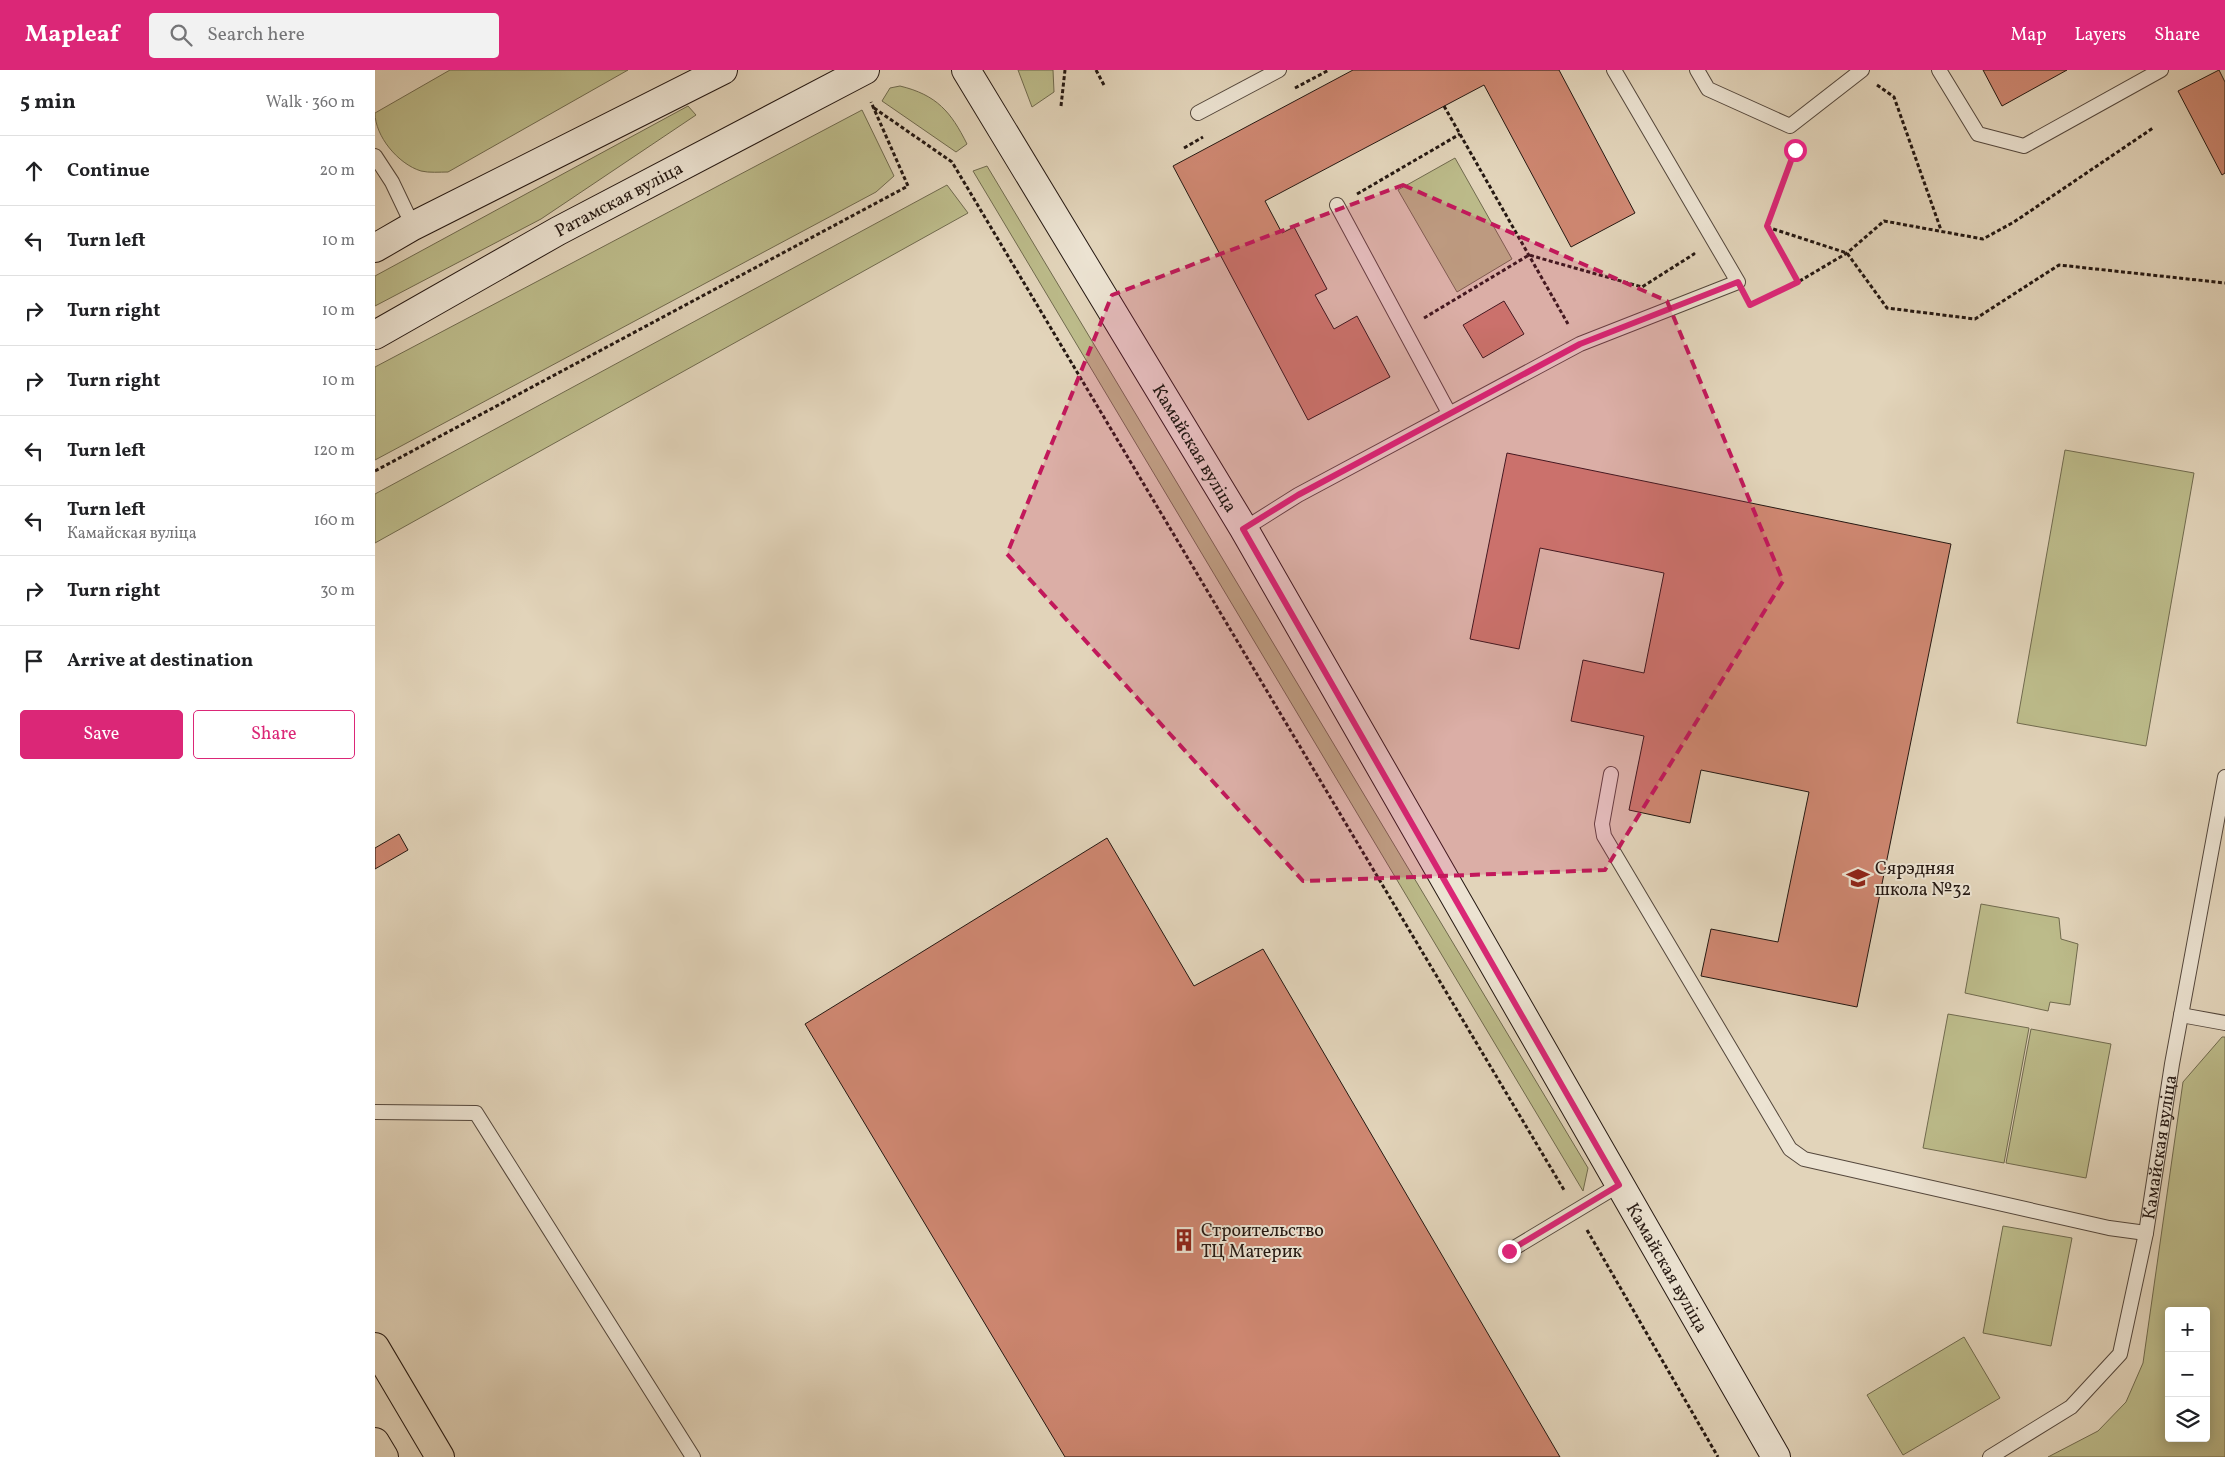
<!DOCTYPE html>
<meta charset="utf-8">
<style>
body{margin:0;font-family:Vollkorn,serif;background:#f2f2f2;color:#202124}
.controls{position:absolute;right:15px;bottom:15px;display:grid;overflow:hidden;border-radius:5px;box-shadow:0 2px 12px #0003}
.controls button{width:45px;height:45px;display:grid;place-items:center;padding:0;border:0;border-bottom:1px solid #e0e0e0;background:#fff;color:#202124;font:25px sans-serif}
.stop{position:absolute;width:15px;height:15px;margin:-11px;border:4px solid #db2777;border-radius:50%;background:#fff}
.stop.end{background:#db2777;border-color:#fff;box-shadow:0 1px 5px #0008}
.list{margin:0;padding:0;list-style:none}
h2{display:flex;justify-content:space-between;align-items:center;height:65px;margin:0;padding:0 20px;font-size:21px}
h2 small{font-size:16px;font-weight:400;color:#757577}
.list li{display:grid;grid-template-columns:32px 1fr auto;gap:15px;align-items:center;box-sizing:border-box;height:70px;padding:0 20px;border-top:1px solid #e0e0e0}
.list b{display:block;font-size:19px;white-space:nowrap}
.list p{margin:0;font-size:16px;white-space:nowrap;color:#757577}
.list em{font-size:16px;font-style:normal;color:#757577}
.actions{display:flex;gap:10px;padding:15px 20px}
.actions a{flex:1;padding:11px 0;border:1px solid #db2777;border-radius:5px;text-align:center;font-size:18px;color:#db2777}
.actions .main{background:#db2777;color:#fff}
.icon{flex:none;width:28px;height:28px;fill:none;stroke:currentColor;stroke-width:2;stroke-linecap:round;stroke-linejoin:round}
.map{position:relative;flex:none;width:1850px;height:1387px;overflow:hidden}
header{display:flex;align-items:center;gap:30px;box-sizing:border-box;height:70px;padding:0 25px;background:#db2777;color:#fff}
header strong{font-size:24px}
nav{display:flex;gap:28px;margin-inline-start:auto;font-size:18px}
.search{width:350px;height:45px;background:#f2f2f2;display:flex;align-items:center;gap:12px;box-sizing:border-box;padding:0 18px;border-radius:5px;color:#757577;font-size:19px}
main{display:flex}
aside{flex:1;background:#fff}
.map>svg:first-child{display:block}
</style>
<header>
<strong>Mapleaf</strong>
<div class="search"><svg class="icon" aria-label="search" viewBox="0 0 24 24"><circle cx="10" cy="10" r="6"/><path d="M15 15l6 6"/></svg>Search here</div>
<nav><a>Map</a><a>Layers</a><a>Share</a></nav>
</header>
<main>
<aside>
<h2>5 min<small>Walk · 360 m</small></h2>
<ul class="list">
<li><svg class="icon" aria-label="ahead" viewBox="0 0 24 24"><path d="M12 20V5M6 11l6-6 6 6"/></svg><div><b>Continue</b></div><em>20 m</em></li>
<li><svg class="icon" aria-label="left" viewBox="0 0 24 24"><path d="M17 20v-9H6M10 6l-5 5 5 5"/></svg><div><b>Turn left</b></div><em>10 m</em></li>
<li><svg class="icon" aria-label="right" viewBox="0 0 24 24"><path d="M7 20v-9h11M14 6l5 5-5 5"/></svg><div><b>Turn right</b></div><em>10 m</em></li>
<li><svg class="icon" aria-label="right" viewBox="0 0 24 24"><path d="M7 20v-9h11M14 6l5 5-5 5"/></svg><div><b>Turn right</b></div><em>10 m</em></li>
<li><svg class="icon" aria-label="left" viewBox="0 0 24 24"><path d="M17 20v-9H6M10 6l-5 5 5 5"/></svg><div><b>Turn left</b></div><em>120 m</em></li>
<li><svg class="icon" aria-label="left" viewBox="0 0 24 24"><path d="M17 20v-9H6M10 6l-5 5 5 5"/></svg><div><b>Turn left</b><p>Камайская вуліца</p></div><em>160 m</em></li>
<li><svg class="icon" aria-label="right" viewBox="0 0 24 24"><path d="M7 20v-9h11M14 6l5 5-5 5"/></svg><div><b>Turn right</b></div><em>30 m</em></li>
<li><svg class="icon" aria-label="arrive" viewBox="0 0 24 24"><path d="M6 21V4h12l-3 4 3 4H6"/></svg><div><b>Arrive at destination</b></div></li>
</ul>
<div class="actions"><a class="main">Save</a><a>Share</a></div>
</aside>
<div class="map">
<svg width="1850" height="1387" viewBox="0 0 1850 1387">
<rect width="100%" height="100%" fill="#e2d4ba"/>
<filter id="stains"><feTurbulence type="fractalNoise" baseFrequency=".004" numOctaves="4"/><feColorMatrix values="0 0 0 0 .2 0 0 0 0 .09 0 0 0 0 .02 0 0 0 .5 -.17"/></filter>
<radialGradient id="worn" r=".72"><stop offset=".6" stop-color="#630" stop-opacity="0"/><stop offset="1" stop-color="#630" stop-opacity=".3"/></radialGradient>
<g fill="#bcbb8a" stroke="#706a4e" fill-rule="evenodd">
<path d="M75,0H253L73,102C65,102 54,103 46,101C23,94 0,66 0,43Z"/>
<path d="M643,0H678L679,22L657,37Z"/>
<path d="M525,16C562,25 576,42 592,74L581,82L507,31L515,18Z"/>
<path d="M313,36L321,45L166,149L0,236V206Z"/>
<path d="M487,40L519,106L501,122L0,390V297Z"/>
<path d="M1080,88L1137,189L1082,222L1023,120Z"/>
<path d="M612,96L1213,1098L1208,1121L598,101Z"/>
<path d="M572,115L593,143L0,473V424Z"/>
<path d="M1690,380L1819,403L1771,676L1642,653Z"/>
<path d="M1606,834L1684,848L1686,869L1703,874L1695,935L1675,932L1673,941L1590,923Z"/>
<path d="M1573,944L1654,958L1629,1093L1548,1078Z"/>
<path d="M1656,959L1736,974L1711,1108L1631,1093Z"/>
<path d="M1847,967H1850V1387H1673L1723,1361L1751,1332L1768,1293L1808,1012ZM1794,1241H1831V1368H1794Z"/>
<path d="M1628,1156L1697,1168L1676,1276L1608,1263Z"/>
<path d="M1589,1267L1625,1328L1528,1385L1492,1325Z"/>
</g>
<g fill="#ce8771" stroke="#251812">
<path d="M978,0H1184L1260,143L1196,177L1109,15L890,131L907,163L919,157L952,219L940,225L959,259L982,246L1015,307L933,350L798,96Z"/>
<path d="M1608,0H1692L1627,36Z"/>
<path d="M1844,0L1850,12V103L1847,105L1803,21Z"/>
<path d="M1129,231L1149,264L1108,288L1088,255Z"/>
<path d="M1132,383L1576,474L1482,937L1326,906L1336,859L1403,872L1434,722L1326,700L1315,753L1254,740L1269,666L1196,651L1208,590L1269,603L1289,503L1165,478L1144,579L1095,569Z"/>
<path d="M24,764L33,780L0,799V778Z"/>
<path d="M732,768L819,916L888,879L1185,1387H690L430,954Z"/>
</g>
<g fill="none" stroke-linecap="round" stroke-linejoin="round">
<defs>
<g id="lane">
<path d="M1322,0L1333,19L1415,56L1487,0"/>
<path d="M1564,0L1603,64L1649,76L1786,0"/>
<path d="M823,43L904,0"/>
<path d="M0,86L17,112L38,156"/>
<path d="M962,135L1074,343"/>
<path d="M869,459L923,425L1205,274L1363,212L1239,0"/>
<path d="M1236,704L1227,754L1229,766L1415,1079L1429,1089L1734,1158L1771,1163"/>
<path d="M1806,945L1850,953"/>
<path d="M0,1042L101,1043L318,1387"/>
<path d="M1134,1181L1244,1115"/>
<path id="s1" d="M1615,1387L1696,1337L1745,1284L1771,1163L1797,994L1850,707"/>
</g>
<g id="secondary">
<path id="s2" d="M591,0L869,459L1401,1387"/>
<path d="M0,178L38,156L348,0"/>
<path id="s3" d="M0,265L183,161L490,0"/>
</g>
<g id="primary">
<path d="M0,1277L65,1387"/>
<path d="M0,1372L9,1387"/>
</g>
</defs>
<use href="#lane" stroke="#54473c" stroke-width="16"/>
<use href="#secondary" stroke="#251812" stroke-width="30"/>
<use href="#primary" stroke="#251812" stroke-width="30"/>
<g stroke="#251812" stroke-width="3" stroke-dasharray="4 2.5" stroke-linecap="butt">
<path d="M721,0L730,17"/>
<path d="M1502,15L1519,27L1566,160"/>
<path d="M920,18L954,0"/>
<path d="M686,36L690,0"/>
<path d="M1069,36L1193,254"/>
<path d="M499,38L577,92L1189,1120"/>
<path d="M809,78L828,67"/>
<path d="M1420,78L1392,157L1423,212"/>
<path d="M982,124L1085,64"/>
<path d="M1392,157L1472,183L1512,238L1600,249L1684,195L1850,213"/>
<path d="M1373,232L1375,235L1423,212L1472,183L1509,151L1608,169L1639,152L1778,58"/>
<path d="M1049,248L1154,185L1267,217L1319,184L1318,183"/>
<path d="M0,401L533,116L496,32"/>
<path d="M1212,1160L1343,1387"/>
</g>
<use href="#lane" stroke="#ece3d2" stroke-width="14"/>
<use href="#secondary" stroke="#ece3d2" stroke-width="28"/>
<use href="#primary" stroke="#e2d4ba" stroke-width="28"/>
</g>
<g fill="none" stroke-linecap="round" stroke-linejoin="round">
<path stroke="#db2777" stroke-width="6" d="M1134,1181L1244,1115L868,459L923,425L1205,274L1363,212L1375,235L1423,212L1392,156L1420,80"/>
</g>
<path fill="#c2185b" fill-opacity="0.2" stroke="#c2185b" stroke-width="4" stroke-dasharray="10 6" stroke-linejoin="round" d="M1028,115L1292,231L1408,511L1230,800L928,811L632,484L737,225Z"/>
<defs>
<symbol id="school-bare" viewBox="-9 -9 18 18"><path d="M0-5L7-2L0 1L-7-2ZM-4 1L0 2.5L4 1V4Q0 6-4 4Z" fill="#8f2418" stroke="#ece3d2" stroke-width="2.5" paint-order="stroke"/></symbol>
<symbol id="building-bare" viewBox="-9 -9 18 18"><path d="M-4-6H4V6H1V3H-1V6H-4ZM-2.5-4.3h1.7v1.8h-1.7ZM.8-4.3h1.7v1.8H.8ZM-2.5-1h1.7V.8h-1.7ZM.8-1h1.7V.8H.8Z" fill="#8f2418" stroke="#ece3d2" stroke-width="2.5" paint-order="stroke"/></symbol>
</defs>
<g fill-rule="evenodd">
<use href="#school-bare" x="1467" y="792" width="32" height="32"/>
<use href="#building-bare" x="793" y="1154" width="32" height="32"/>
</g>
<g text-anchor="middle" stroke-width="4" stroke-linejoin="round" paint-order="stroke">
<g font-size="18" fill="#251812" stroke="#ece3d2">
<text dy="6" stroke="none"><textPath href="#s3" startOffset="279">Ратамская вуліца</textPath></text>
<text dy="6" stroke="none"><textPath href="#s2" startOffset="442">Камайская вуліца</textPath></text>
<text dy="6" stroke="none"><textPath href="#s1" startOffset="378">Камайская вуліца</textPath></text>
<text dy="6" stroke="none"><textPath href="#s2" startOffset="1388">Камайская вуліца</textPath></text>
</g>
<g font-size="18" fill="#251812" stroke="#ece3d2" text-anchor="start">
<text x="1500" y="804">Сярэдняя<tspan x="1500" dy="21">школа №32</tspan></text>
<text x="826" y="1166">Строительство<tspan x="826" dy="21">ТЦ Материк</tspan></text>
</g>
</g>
<rect width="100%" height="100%" filter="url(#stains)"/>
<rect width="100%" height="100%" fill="url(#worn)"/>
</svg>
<div class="controls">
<button>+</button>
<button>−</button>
<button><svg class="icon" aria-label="layers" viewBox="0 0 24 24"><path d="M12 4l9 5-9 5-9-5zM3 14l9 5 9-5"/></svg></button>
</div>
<div class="stop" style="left:1420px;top:80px"></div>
<div class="stop end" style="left:1134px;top:1181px"></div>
</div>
</main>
